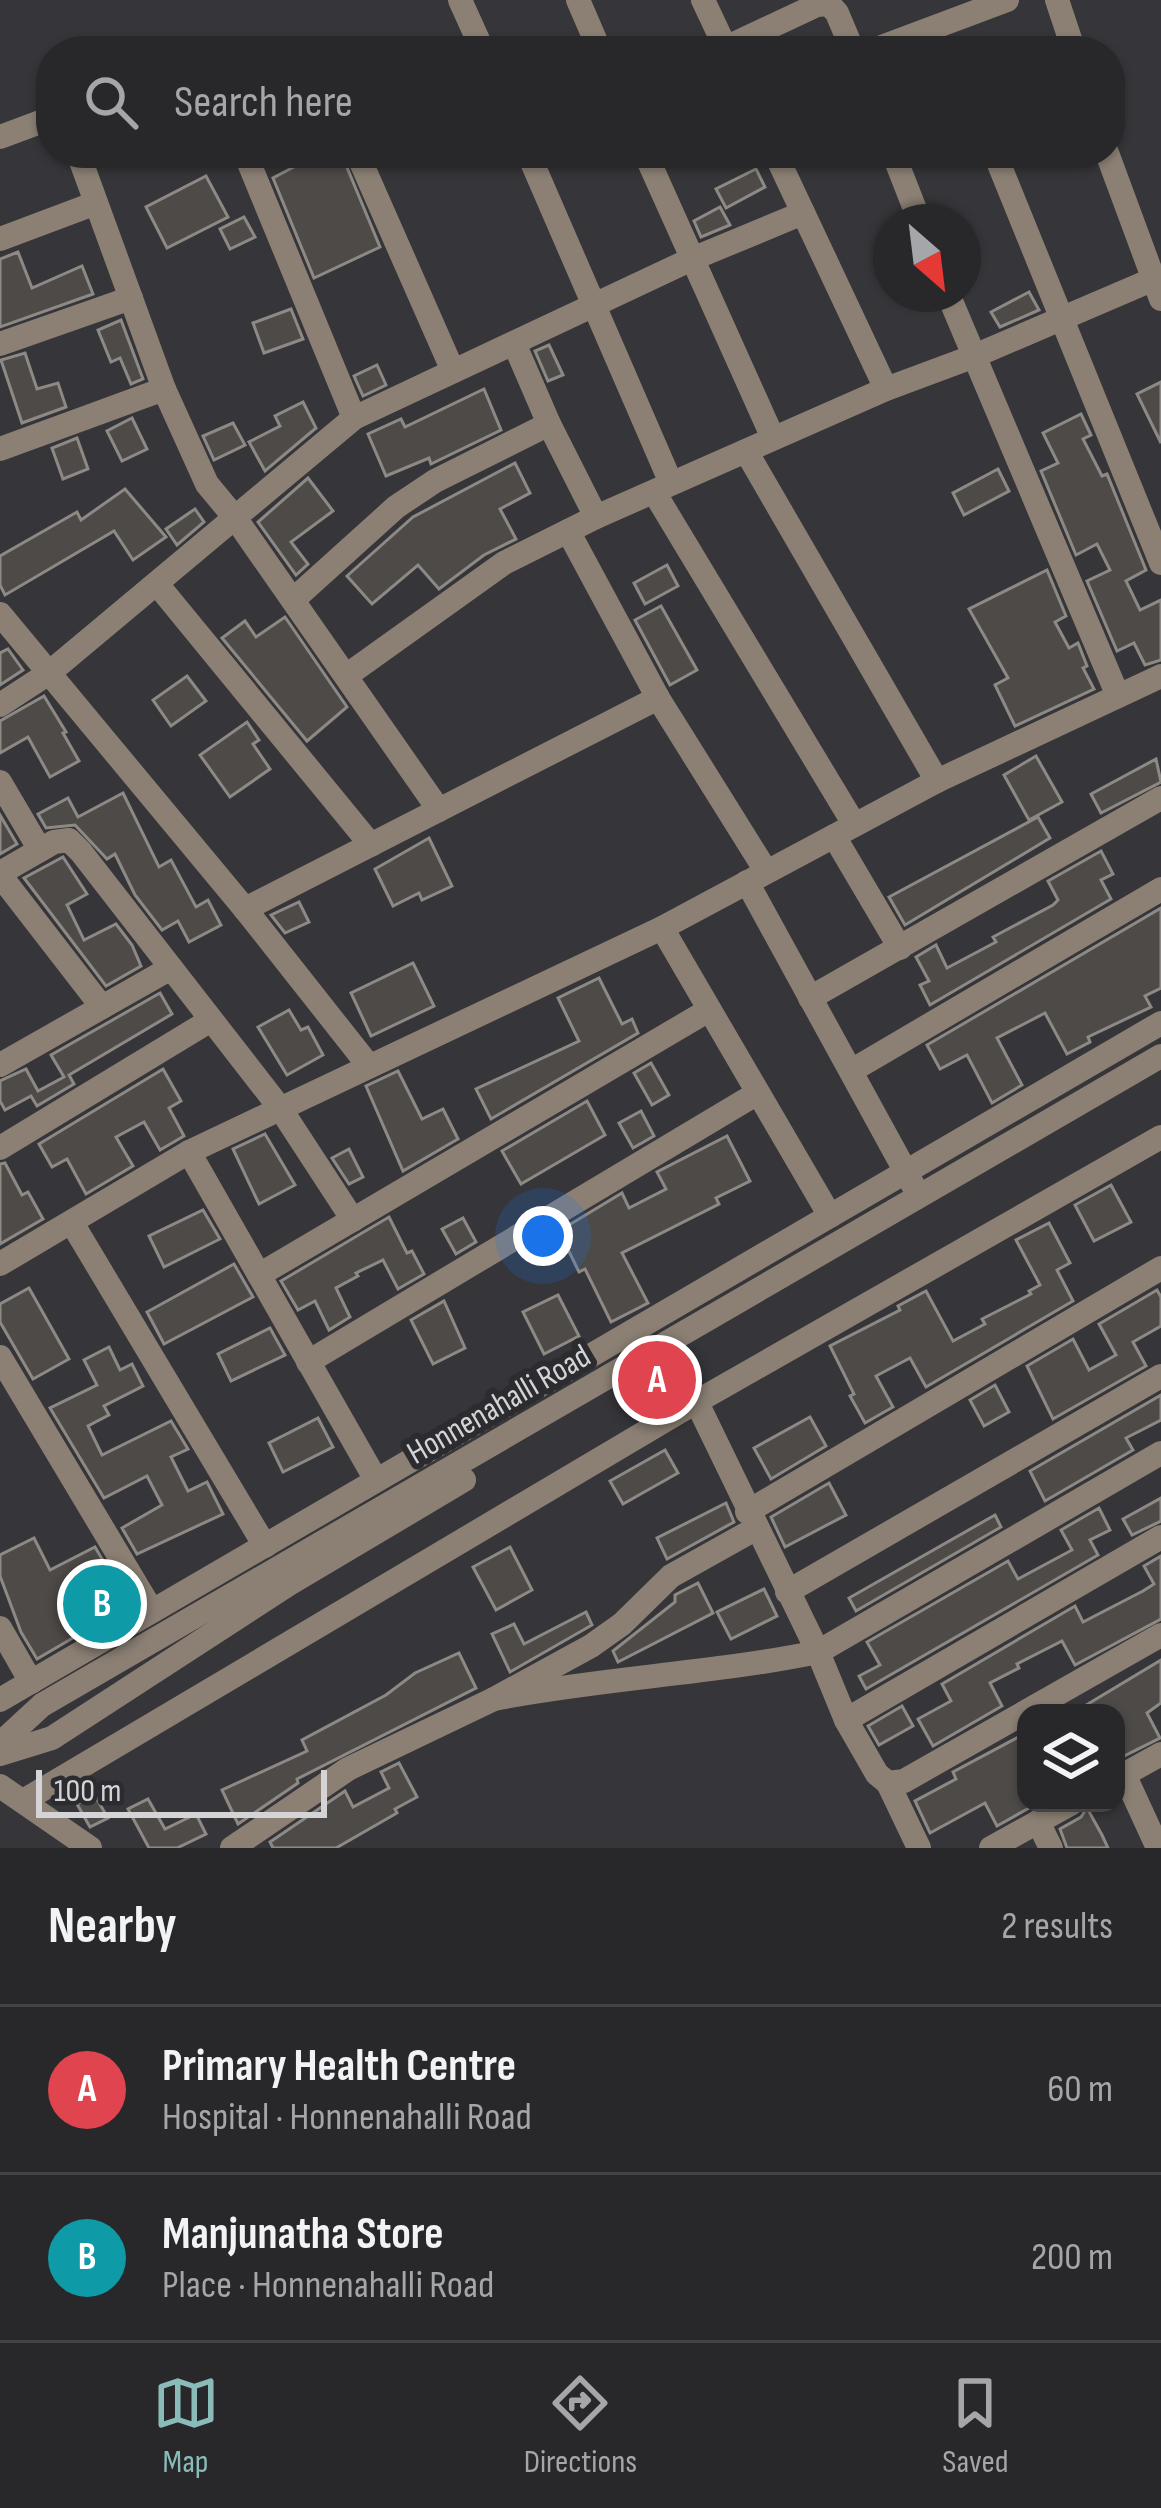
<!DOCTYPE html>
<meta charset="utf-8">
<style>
body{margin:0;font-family:"Sofia Sans Condensed",sans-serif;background:#303033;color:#f1f3f6}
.controls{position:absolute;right:36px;bottom:36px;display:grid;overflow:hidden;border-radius:24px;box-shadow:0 3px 9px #0004}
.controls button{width:108px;height:108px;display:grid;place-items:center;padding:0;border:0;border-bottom:3px solid #444447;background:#28282b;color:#f1f3f6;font:60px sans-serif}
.compass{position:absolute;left:873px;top:204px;width:108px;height:108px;border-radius:50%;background:#28282b;box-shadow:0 3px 9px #0004;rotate:152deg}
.scale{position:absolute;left:36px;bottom:30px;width:291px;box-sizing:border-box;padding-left:12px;border:6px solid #d4d4d6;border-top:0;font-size:33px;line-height:42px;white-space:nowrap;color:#d4d4d6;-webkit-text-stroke:9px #2c2b2f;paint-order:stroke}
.you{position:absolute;left:543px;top:1236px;width:42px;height:42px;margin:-30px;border:9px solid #fff;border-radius:50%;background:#1a73e8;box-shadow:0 0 0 18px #1a73e833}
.badge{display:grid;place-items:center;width:78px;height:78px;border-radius:50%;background:#8bbbb9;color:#fff;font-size:39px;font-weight:700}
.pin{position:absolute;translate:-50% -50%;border:6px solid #fff;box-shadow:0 3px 12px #0006}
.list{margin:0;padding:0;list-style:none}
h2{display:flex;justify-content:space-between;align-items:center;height:156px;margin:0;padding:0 48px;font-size:51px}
h2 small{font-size:39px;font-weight:400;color:#a5a6a9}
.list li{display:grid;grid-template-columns:78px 1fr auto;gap:36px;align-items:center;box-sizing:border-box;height:168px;padding:0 48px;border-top:3px solid #444447}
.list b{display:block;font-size:45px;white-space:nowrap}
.list p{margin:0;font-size:39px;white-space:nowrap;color:#a5a6a9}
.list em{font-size:39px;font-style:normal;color:#a5a6a9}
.icon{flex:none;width:66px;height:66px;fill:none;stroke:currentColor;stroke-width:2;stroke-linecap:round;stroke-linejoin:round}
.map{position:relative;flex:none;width:1161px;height:1848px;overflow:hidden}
.search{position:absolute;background:#28282b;box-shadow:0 3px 9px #0004;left:36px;right:36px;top:36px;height:132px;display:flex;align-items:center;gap:30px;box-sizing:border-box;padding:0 42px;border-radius:48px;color:#a5a6a9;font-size:45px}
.sheet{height:492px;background:#28282b}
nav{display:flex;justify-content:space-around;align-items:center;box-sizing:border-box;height:168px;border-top:3px solid #444447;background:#28282b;font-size:33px;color:#a5a6a9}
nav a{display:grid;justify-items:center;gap:6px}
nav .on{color:#8bbbb9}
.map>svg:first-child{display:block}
</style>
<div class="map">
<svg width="1161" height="1848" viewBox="0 0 1161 1848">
<rect width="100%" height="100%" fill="#363539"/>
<g fill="#4e4a47" stroke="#8d8985" stroke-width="3">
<path d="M308,153H341L380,247L314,278L273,178L311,158Z"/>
<path d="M756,169L765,187L726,208L716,189Z"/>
<path d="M206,176L228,217L167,248L146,207Z"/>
<path d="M720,207L730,225L701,237L694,221Z"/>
<path d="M244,217L255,237L230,249L220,229Z"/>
<path d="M18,252L32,288L82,266L93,294L0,327V259Z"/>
<path d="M1029,292L1039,310L1000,327L991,312Z"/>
<path d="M291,309L303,339L264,353L253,323Z"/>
<path d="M121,320L143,379L131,384L120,358L111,362L98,330Z"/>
<path d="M549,345L563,375L548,381L535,351Z"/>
<path d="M25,353L37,389L58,383L66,407L22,423L1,360Z"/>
<path d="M377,365L386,385L363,396L354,376Z"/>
<path d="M1161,382V443L1137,394Z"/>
<path d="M484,389L501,430L431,464L429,458L386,476L368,434L401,419L405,427Z"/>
<path d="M303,402L316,428L265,471L249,442L280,426L275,416Z"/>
<path d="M1081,414L1091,435L1083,439L1102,476L1107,474L1146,570L1126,581L1140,610L1161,600V660L1145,665L1134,643L1117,651L1087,581L1110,570L1097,544L1076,555L1041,471L1058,463L1043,433Z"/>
<path d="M132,418L147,449L122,461L107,431Z"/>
<path d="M233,423L245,445L214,460L203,436Z"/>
<path d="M77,438L88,469L63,479L52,448Z"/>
<path d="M515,463L530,493L500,509L516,539L484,555L439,589L418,565L372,604L347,576L413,517Z"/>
<path d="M998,469L1009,491L964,515L953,493Z"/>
<path d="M308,478L333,511L291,542L308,564L296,575L258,522Z"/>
<path d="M125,489L166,537L133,560L114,531L5,595L0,585V556L77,512L81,520Z"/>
<path d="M195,509L204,522L177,545L166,529Z"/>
<path d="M667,565L678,586L645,604L634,583Z"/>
<path d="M1047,570L1066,616L1055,622L1069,648L1078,643L1087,666L1083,668L1094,689L1015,726L995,685L1008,678L969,609Z"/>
<path d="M661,606L697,670L670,685L635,620Z"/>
<path d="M285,617L347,707L307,741L222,638L245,621L256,637Z"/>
<path d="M8,649L23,670L0,685V653Z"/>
<path d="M187,676L206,701L171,726L153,700Z"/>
<path d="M44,696L66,732L63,733L79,761L50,777L28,737L0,753V721Z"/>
<path d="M247,722L259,740L253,744L270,769L230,797L200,755Z"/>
<path d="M1036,756L1062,802L1029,820L1004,775Z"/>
<path d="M1156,759L1161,782L1101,813L1091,794Z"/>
<path d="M123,793L159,867L171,860L196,907L208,900L221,925L189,942L178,921L162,930L135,895L115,854L107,859L75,825L46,828L38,814L68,798L78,817Z"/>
<path d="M0,815L17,844L0,854Z"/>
<path d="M1038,817L1050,838L905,925L889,897Z"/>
<path d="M429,838L452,886L422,900L419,893L393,906L375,869Z"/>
<path d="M1101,851L1113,874L1101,880L1111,899L930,1005L920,985L929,981L916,957L936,945L947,968L996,942L993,937L1053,905L1058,900L1048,881Z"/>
<path d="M63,857L87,894L67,905L84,940L116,924L132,945L141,966L106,986L24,878Z"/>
<path d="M299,902L309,922L285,933L271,915Z"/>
<path d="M1161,908V988L1145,996L1151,1007L1088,1037L1090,1042L1067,1054L1045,1013L997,1038L1022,1085L992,1103L967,1055L940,1069L927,1045Z"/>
<path d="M413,963L434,1006L371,1036L351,993Z"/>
<path d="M599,978L622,1024L632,1019L638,1033L491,1119L476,1089L579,1041L558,998Z"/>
<path d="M160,993L172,1014L69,1075L74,1084L37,1106L31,1096L5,1110L0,1101V1081L26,1069L38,1091L64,1077L51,1055Z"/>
<path d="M289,1010L301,1030L308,1027L323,1055L287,1075L258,1027Z"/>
<path d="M651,1063L669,1095L652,1105L634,1073Z"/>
<path d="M163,1069L181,1101L169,1108L184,1136L160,1150L144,1122L116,1137L133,1166L86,1194L67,1159L52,1167L39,1144Z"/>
<path d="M398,1071L422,1119L443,1109L458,1139L403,1171L366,1086Z"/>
<path d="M587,1101L605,1135L521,1184L502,1151Z"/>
<path d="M641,1111L654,1136L633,1148L619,1123Z"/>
<path d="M265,1134L295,1185L259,1204L233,1149Z"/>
<path d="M727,1136L750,1181L716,1198L719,1204L622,1253L648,1303L611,1322L585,1269L579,1272L559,1231L622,1193L629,1208L666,1189L657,1172Z"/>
<path d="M349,1149L363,1177L349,1184L332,1158Z"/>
<path d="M5,1163L22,1195L28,1192L43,1219L0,1244V1164Z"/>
<path d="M1111,1185L1131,1222L1094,1241L1075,1205Z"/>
<path d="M203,1210L220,1239L164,1267L149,1236Z"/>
<path d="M389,1217L407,1253L412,1251L424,1274L398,1289L383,1260L356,1273L358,1276L336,1288L350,1317L329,1330L315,1301L298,1310L281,1281Z"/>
<path d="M463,1218L476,1242L456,1254L442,1229Z"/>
<path d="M1049,1223L1070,1263L1057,1270L1073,1301L926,1387L910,1358L876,1376L893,1407L865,1423L850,1396L854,1394L830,1346L900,1310L898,1306L926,1291L953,1341L985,1324L982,1319L1031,1294L1029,1291L1040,1285L1016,1240Z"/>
<path d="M234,1264L253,1297L164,1344L147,1312Z"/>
<path d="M29,1288L69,1359L33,1379L0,1322V1304Z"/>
<path d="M1157,1290L1161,1297V1326L1133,1342L1146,1366L1053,1419L1027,1366L1073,1339L1089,1370L1116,1355L1099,1324Z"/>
<path d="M558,1295L579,1336L544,1354L523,1312Z"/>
<path d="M444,1301L465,1348L433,1364L411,1320Z"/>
<path d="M270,1328L285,1355L231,1381L218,1354Z"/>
<path d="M109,1347L120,1370L132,1364L143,1386L104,1406L109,1415L88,1426L102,1455L171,1421L188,1449L171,1457L188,1491L207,1482L223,1514L137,1554L122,1528L162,1505L147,1476L104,1498L50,1408L97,1385L84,1360Z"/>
<path d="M995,1385L1009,1412L984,1426L970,1400Z"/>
<path d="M1161,1395V1420L1126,1438L1133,1450L1045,1501L1030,1471Z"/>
<path d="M810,1417L826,1446L771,1479L754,1448Z"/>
<path d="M318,1418L333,1447L283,1472L269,1443Z"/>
<path d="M665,1450L678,1473L623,1504L610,1481Z"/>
<path d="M829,1483L846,1515L785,1547L771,1517Z"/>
<path d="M1161,1498V1521L1132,1535L1123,1519Z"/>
<path d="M726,1503L734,1522L667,1559L657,1538Z"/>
<path d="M1099,1508L1110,1530L1090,1540L1098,1555L866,1689L859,1676L880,1665L867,1642L1008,1561L1018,1579L1072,1550L1061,1530Z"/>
<path d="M995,1515L1001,1527L856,1611L849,1598Z"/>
<path d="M34,1538L50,1570L95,1547L129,1605L37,1659L21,1632L0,1576V1555Z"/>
<path d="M510,1547L532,1590L496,1610L473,1567Z"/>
<path d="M1161,1556V1619L1075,1665L1062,1641L1017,1664L1019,1668L990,1683L1002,1706L933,1746L918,1719L951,1701L942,1684L1075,1606L1083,1622L1143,1591L1154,1584L1144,1566Z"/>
<path d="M698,1583L713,1613L618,1662L613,1651L675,1602V1595Z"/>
<path d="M764,1589L777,1616L731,1639L717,1612Z"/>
<path d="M586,1612L592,1625L510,1672L492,1634L514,1624L524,1644Z"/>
<path d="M459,1653L476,1688L297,1779L298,1783L238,1824L222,1790L307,1751L302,1740L386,1695L415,1673Z"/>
<path d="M1161,1660V1703L1147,1713L1160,1738L1116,1760V1713H1073Z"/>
<path d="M902,1706L913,1726L879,1745L868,1726Z"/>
<path d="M1026,1733V1803H1038L997,1826L985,1803L930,1833L915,1801L956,1779L953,1772Z"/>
<path d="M399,1763L417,1797L395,1809L397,1813L336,1848H273L270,1842L345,1791L353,1807L389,1788L381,1772Z"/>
<path d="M94,1794L108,1818L90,1827L77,1804Z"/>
<path d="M148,1799L165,1829L196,1814L206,1834L177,1848H149L128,1809Z"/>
<path d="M1087,1808L1102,1835L1108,1848H1067L1060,1829L1081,1817Z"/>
</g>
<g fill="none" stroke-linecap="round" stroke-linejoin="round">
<g stroke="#8c8074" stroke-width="24">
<path d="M460,0L483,51"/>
<path d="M578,0L600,51"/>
<path d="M703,0L727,51"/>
<path d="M1057,0L1074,51"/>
<path d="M725,48L817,5L829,4L837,13L853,51"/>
<path d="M871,51L1007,0"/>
<path d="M0,137L51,118"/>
<path d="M78,153L164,389L207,484L236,519L439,810"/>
<path d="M357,153L453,371"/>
<path d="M528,153L671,483"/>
<path d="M645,153L773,438"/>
<path d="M775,153L886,389"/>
<path d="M893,153L920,222"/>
<path d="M1107,153L1161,299"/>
<path d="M249,163L354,418"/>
<path d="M999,164L1161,563"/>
<path d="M0,239L96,203"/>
<path d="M948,294L1118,696"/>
<path d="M514,343L549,424L596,517"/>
<path d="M0,344L131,298"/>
<path d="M0,449L164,389"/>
<path d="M746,451L937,781"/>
<path d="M654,492L854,824"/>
<path d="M568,531L658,698L766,871"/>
<path d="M157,584L371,845"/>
<path d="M293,600L396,507L435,481L549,424"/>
<path d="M0,614L245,909L369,1066"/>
<path d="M346,676L504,563L596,517L886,389L972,357L1154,279"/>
<path d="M0,705L49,673L354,418L692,259L803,213"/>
<path d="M0,782L40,850"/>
<path d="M834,836L900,948"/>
<path d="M0,873L54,842L69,840L81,852L280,1108L353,1220"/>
<path d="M0,875L102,1007"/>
<path d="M747,882L913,1185"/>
<path d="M245,909L658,698"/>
<path d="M662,928L830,1216"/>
<path d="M810,998L1161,798"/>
<path d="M0,1065L171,968"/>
<path d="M851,1071L1161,889"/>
<path d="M0,1148L211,1020"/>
<path d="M189,1152L376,1480"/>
<path d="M72,1223L265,1546"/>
<path d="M0,1264L189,1152L662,928L937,781L1161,676"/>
<path d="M259,1275L709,1010"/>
<path d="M668,1343L818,1652L846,1720L877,1774L888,1783L904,1781L1161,1635"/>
<path d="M0,1357L152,1611"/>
<path d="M308,1362L756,1094"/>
<path d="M747,1512L1161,1268"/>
<path d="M787,1592L1161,1376"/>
<path d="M0,1628L31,1682"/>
<path d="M494,1699C601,1678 711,1674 818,1652L1161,1453"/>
<path d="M0,1700L1161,1023"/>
<path d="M846,1720L1161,1537"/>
<path d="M1124,1774L1158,1848"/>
<path d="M1116,1779L1161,1754"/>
<path d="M888,1783L919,1848"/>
<path d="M0,1786L90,1848"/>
<path d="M23,1801L696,1402L1161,1137"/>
<path d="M1038,1822L1051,1848"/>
<path d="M232,1848L348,1769L494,1699L591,1646L622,1624L671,1576L755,1529"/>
<path d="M991,1848L1072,1803"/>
</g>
<g stroke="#8c8074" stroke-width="24">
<path d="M0,1744L42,1705L1161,1056"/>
<path d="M0,1754L52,1738L289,1584L464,1480"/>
</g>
</g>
<g text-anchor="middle" stroke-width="12" stroke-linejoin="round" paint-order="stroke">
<g font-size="33" fill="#d4d4d6" stroke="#2c2b2f">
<text transform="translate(498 1403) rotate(-30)" y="12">Honnenahalli Road</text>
</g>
</g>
</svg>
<div class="controls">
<button><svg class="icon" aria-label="layers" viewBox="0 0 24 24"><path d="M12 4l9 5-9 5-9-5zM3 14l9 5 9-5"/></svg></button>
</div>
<svg class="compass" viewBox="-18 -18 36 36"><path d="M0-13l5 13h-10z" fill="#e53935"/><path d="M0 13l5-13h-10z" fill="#a5a6a9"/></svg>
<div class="scale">100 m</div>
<div class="you"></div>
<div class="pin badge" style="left:657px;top:1380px;background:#e0444e">A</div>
<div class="pin badge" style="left:102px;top:1604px;background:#0f9aa8">B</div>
<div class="search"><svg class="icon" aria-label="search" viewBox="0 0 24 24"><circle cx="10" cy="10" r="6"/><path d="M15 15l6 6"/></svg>Search here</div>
</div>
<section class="sheet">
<h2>Nearby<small>2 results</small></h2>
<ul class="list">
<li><span class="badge" style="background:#e0444e">A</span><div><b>Primary Health Centre</b><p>Hospital · Honnenahalli Road</p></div><em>60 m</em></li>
<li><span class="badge" style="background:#0f9aa8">B</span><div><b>Manjunatha Store</b><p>Place · Honnenahalli Road</p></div><em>200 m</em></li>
</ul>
</section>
<nav>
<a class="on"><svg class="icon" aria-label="map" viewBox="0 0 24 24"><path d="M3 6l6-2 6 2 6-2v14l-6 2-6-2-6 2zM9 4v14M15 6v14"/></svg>Map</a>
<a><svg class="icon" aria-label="directions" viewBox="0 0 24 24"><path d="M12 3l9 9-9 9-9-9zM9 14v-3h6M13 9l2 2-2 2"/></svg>Directions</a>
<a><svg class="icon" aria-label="saved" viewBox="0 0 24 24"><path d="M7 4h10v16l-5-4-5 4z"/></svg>Saved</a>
</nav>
